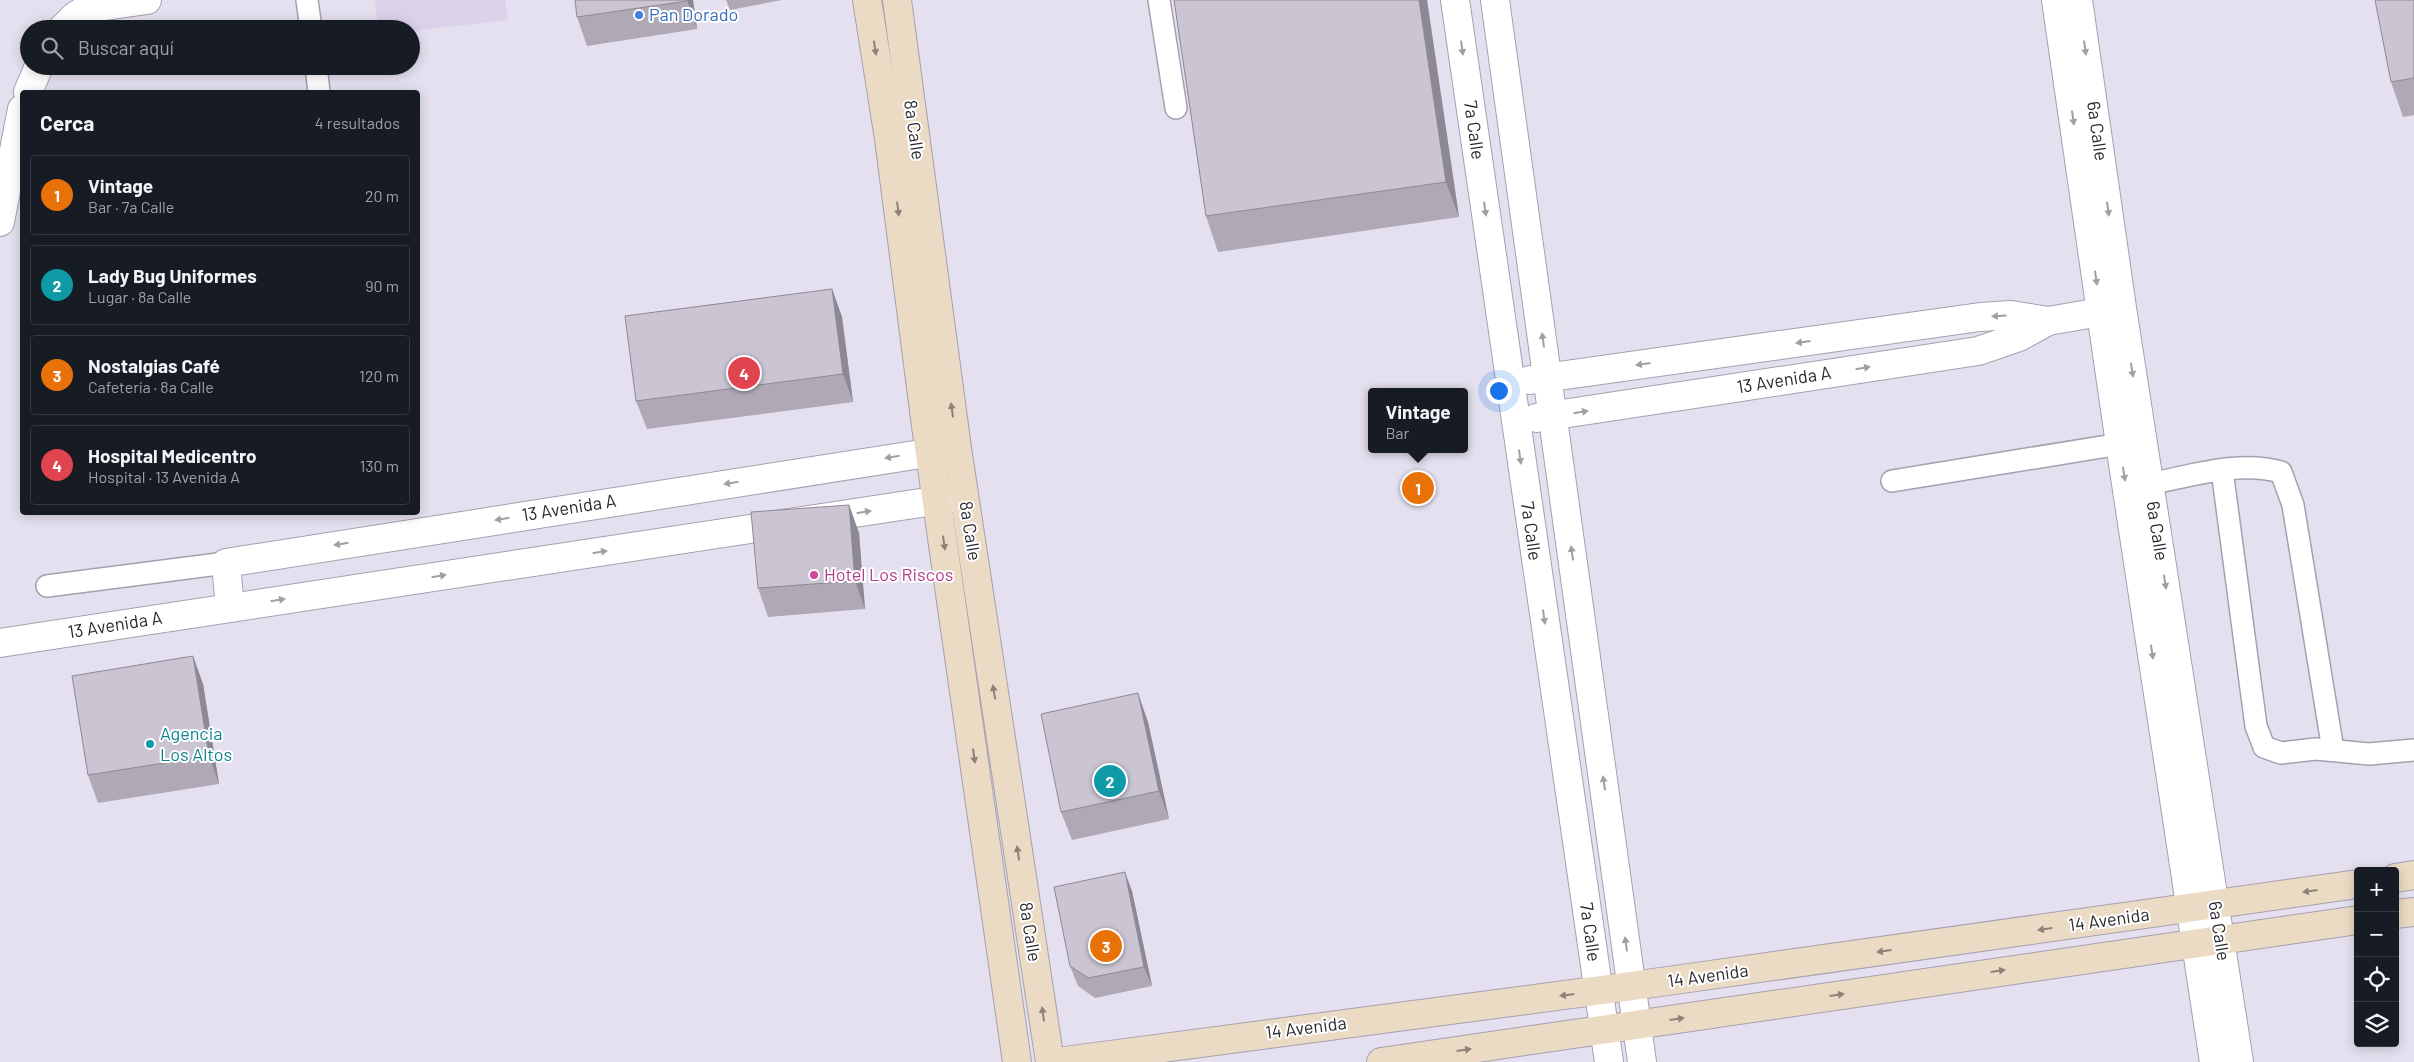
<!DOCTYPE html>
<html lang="es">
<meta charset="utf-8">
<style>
body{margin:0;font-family:Barlow,sans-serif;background:#242831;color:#f1f3f6}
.controls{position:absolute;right:15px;bottom:15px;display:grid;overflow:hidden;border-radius:5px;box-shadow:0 2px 12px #0003}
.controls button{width:45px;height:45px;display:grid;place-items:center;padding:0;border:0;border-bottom:1px solid #363941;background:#171b24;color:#f1f3f6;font:25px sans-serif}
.you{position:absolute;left:1498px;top:390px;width:18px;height:18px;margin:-12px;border:4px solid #fff;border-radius:50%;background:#1a73e8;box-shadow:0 0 0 8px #1a73e833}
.badge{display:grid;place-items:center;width:32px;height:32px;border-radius:50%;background:#d93025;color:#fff;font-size:16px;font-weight:700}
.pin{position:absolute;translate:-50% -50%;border:2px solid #fff;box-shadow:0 1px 5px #0006}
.popup{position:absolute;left:1368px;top:388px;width:100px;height:65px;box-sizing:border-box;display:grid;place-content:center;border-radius:5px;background:#171b24;filter:drop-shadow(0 1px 4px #0005);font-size:16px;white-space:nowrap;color:#9ea1a6}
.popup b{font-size:19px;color:#f1f3f6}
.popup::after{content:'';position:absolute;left:50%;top:100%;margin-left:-10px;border:10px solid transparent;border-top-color:#171b24}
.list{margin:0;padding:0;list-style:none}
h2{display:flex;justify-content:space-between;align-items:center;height:65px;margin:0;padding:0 20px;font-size:21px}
h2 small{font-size:16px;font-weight:400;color:#9ea1a6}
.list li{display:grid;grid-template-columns:32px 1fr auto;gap:15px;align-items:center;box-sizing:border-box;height:80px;margin:0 10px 10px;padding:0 10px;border:1px solid #363941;border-radius:5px}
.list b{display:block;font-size:19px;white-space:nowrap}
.list p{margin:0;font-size:16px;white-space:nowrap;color:#9ea1a6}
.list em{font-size:16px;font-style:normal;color:#9ea1a6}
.icon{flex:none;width:28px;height:28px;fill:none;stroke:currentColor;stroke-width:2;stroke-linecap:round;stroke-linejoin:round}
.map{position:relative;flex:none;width:2414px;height:1062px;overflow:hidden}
.search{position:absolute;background:#171b24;box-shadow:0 2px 12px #0003;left:20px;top:20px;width:400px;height:55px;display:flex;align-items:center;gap:12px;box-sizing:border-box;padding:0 18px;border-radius:28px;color:#9ea1a6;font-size:19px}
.panel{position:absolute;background:#171b24;box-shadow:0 2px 12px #0003;left:20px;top:90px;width:400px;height:425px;border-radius:5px}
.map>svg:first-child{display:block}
</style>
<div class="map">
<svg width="2414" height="1062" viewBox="0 0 2414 1062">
<rect width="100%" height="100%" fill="#e4e0ef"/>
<path fill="#d9d2e9" d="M375,0H505L508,20L411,31V29H378Z"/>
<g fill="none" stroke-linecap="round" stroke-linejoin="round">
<defs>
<g id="lane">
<path d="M307,0L311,29"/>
<path d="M1159,0L1176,108"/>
<path d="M316,66L319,92"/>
<path d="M2222,470L2256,726L2264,747L2281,753L2316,749L2369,754L2414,750"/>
<path d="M1892,481L2120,444"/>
<path d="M2149,484C2191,476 2240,460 2281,472L2293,505L2333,750"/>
<path d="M47,586L226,563"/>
</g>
<g id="street">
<path d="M1455,0L1609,1062"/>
<path d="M1495,0L1642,1062"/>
<path d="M2056,0L2120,444L2214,1062"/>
<path d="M2078,0L2122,308L2239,1062"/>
<path d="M91,8L147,0"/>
<path d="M62,29L75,16L101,0"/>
<path d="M28,92L39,66"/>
<path d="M0,222L22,109"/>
<path d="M1530,380L1980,317L2011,315L2048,321L2118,309"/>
<path d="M1536,418L1978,351L2019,337L2048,321"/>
<path d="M230,608L226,563L953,449"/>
<path d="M0,643L960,497"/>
</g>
<g id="secondary">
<path d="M867,0L889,139L926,426L1017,1062"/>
<path d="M897,0L957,448L1050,1062"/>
<path d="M2395,878L2414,875"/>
<path d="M2395,914L2414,912"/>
<path d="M1057,1062L1632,986L2358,884"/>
<path d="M1381,1062L2358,920"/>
</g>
</defs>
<use href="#lane" stroke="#a5a0af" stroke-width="24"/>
<use href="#street" stroke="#a5a0af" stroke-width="30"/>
<use href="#secondary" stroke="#a5a0af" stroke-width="30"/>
<use href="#lane" stroke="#fff" stroke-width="21"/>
<use href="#street" stroke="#fff" stroke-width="28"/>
<use href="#secondary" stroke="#ecdbc4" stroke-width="28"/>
</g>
<g fill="#aea9b5">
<path d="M693,0L697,29L587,46L577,17Z"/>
<path d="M726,0H782L730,10Z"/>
<path d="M1174,0H1427L1459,217L1218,252L1206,216Z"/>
<path d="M2414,0V115L2403,117L2391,82Z"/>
<path d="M832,289L842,317L853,402L647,429L636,401Z"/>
<path d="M849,505L859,533L865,609L768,617L758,588Z"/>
<path d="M193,656L203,684L219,784L98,803L88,775Z"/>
<path d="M1148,722L1169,819L1072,840L1061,812Z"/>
<path d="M1132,891L1152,986L1095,998L1078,986L1070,966Z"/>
</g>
<g fill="#8d8994">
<path d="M687,0H693L697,29Z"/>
<path d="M1419,0H1427L1459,217L1446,182Z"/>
<path d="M832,289L842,317L853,402L843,374Z"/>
<path d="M849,505L859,533L865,609L855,581Z"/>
<path d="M193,656L203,684L219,784L209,756Z"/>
<path d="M1138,693L1148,722L1169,819L1159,791Z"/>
<path d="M1125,872L1132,891L1152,986L1144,967Z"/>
</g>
<g fill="#cac4d3" stroke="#8d8994">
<path d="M575,0H687V1L577,17Z"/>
<path d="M1174,0H1419L1446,182L1206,216Z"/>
<path d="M2375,0H2414V78L2391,82Z"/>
<path d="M832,289L843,374L636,401L625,316Z"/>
<path d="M849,505L855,581L758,588L751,512Z"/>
<path d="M193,656L209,756L88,775L72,676Z"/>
<path d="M1138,693L1159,791L1061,812L1041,714Z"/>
<path d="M1125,872L1144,967L1088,978L1070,966L1054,887Z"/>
</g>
<defs><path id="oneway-solid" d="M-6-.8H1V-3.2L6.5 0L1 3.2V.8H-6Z" transform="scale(1.25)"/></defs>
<g fill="#8c827a">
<use href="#oneway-solid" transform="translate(875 48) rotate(81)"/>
<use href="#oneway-solid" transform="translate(898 209) rotate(83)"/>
<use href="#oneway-solid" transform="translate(952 410) rotate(-98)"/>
<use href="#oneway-solid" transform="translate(944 543) rotate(82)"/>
<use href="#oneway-solid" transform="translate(994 692) rotate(-99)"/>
<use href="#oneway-solid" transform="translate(974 756) rotate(82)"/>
<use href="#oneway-solid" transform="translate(1018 853) rotate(-99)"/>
<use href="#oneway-solid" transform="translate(2310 891) rotate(172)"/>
<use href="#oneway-solid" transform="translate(2045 929) rotate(172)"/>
<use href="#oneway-solid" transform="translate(1884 951) rotate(172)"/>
<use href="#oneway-solid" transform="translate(1998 971) rotate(-8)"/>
<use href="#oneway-solid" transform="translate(1567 995) rotate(173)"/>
<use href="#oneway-solid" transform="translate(1837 995) rotate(-8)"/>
<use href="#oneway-solid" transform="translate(1043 1014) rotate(-98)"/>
<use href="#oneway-solid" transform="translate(1677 1019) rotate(-8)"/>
<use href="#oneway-solid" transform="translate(1464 1050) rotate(-8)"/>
</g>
<g fill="#a09fa1">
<use href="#oneway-solid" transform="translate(1462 48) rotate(82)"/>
<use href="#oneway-solid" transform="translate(2085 48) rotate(82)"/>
<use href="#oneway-solid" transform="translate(2073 118) rotate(82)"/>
<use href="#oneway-solid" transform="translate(1485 209) rotate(82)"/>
<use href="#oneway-solid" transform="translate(2108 209) rotate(82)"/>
<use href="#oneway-solid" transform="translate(2096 278) rotate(82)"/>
<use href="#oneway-solid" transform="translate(1999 316) rotate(177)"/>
<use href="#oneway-solid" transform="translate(1543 340) rotate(-98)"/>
<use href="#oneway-solid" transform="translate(1803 342) rotate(172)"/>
<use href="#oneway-solid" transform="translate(1643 364) rotate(172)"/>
<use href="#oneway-solid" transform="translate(1863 368) rotate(-9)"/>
<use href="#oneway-solid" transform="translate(2132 370) rotate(81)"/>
<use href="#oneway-solid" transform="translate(1581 412) rotate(-9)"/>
<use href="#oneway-solid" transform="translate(892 457) rotate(171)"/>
<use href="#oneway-solid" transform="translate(1520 457) rotate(82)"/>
<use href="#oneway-solid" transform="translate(2124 474) rotate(81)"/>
<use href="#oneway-solid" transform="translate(731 483) rotate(171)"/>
<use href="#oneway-solid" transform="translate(864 512) rotate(-9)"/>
<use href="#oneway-solid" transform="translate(502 519) rotate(171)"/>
<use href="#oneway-solid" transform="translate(341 544) rotate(171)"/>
<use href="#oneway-solid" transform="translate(600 552) rotate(-9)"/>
<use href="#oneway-solid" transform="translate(1572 553) rotate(-98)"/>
<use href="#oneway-solid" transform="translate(439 576) rotate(-9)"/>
<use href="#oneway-solid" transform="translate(2165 582) rotate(81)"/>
<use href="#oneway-solid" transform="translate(278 600) rotate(-9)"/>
<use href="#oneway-solid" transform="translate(1544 617) rotate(82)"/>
<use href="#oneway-solid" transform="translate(2152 652) rotate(81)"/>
<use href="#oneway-solid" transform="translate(1604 783) rotate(-98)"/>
<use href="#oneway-solid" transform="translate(1626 944) rotate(-98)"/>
</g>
<circle fill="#3f7fe0" stroke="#fff" stroke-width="2" cx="639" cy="15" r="5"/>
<circle fill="#d1479c" stroke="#fff" stroke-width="2" cx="814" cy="575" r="5"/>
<circle fill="#0f9aa8" stroke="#fff" stroke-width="2" cx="150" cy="744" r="5"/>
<g text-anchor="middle" stroke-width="4" stroke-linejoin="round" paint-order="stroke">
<g font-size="18" fill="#366cbe" stroke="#fff" text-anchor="start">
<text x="649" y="21">Pan Dorado</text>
</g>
<g font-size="18" fill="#2b292f" stroke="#fff">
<text transform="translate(914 130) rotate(82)" y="6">8a Calle</text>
<text transform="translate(1474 130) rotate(82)" y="6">7a Calle</text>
<text transform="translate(2097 131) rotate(82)" y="6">6a Calle</text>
<text transform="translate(1784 380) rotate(-9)" y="6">13 Avenida A</text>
<text transform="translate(569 508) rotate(-9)" y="6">13 Avenida A</text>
<text transform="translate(970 531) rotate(81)" y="6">8a Calle</text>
<text transform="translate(1531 531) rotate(82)" y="6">7a Calle</text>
<text transform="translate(2157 531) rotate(81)" y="6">6a Calle</text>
<text transform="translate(115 625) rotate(-9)" y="6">13 Avenida A</text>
<text transform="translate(2109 920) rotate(-8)" y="6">14 Avenida</text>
<text transform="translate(2219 931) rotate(81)" y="6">6a Calle</text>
<text transform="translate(1030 932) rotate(81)" y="6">8a Calle</text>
<text transform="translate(1590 932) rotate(82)" y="6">7a Calle</text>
<text transform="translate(1708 976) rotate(-8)" y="6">14 Avenida</text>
<text transform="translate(1306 1028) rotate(-7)" y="6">14 Avenida</text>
</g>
<g font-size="18" fill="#b23c85" stroke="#fff" text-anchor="start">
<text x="824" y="581">Hotel Los Riscos</text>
</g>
<g font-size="18" fill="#0d838f" stroke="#fff" text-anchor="start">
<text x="160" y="740">Agencia<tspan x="160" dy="21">Los Altos</tspan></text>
</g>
</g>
</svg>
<div class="controls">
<button>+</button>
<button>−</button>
<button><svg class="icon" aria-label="locate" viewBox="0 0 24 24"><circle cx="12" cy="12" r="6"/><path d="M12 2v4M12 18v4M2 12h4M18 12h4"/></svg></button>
<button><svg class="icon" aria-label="layers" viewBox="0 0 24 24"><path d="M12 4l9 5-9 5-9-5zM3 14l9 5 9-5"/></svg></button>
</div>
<div class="you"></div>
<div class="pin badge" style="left:1418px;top:488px;background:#e8710a">1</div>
<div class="popup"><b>Vintage</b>Bar</div>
<div class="pin badge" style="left:1110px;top:781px;background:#0f9aa8">2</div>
<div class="pin badge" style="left:1106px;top:946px;background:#e8710a">3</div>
<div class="pin badge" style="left:744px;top:373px;background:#e0444e">4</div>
<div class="search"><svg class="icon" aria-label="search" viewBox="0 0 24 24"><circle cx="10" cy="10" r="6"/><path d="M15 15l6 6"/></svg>Buscar aquí</div>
<section class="panel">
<h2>Cerca<small>4 resultados</small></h2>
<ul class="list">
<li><span class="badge" style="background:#e8710a">1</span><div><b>Vintage</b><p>Bar · 7a Calle</p></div><em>20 m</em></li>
<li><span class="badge" style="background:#0f9aa8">2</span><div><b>Lady Bug Uniformes</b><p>Lugar · 8a Calle</p></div><em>90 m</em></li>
<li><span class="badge" style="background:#e8710a">3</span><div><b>Nostalgias Café</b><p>Cafetería · 8a Calle</p></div><em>120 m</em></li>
<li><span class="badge" style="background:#e0444e">4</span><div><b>Hospital Medicentro</b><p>Hospital · 13 Avenida A</p></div><em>130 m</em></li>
</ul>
</section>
</div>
